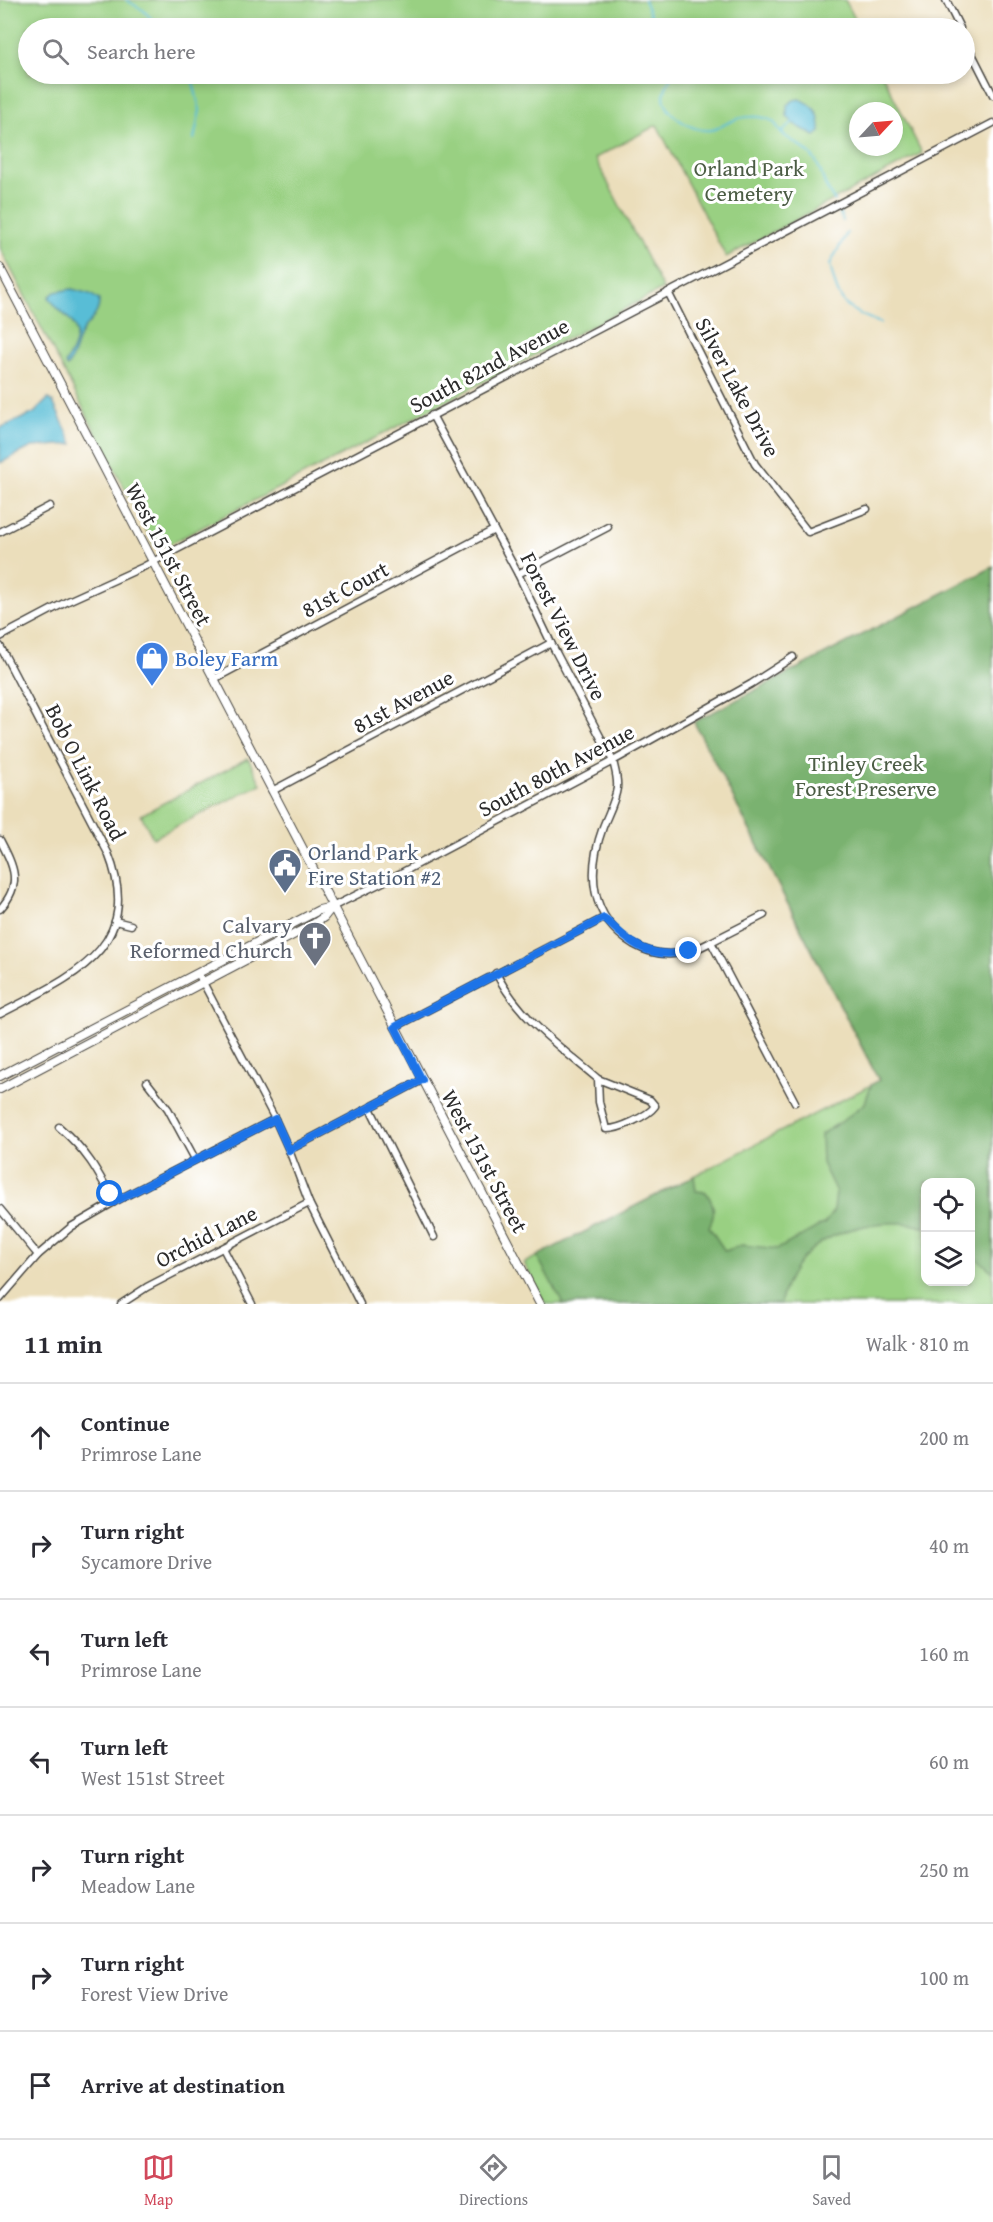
<!DOCTYPE html>
<meta charset="utf-8">
<style>
body{margin:0;font-family:"Gentium Book Plus",serif;background:#f2f2f3;color:#2b2b33}
.controls{position:absolute;right:18px;bottom:18px;display:grid;overflow:hidden;border-radius:12px;box-shadow:0 3px 9px #0003}
.controls button{width:54px;height:54px;display:grid;place-items:center;padding:0;border:0;border-bottom:2px solid #e1e1e2;background:#fff;color:#2b2b33;font:30px sans-serif}
.compass{position:absolute;left:849px;top:102px;width:54px;height:54px;border-radius:50%;background:#fff;box-shadow:0 3px 9px #0003;rotate:64deg}
.stop{position:absolute;width:18px;height:18px;margin:-14px;border:4px solid #1a73e8;border-radius:50%;background:#fff}
.stop.end{background:#1a73e8;border-color:#fff;box-shadow:0 2px 6px #0008}
.list{margin:0;padding:0;list-style:none}
h2{display:flex;justify-content:space-between;align-items:center;height:78px;margin:0;padding:0 24px;font-size:26px}
h2 small{font-size:20px;font-weight:400;color:#7c7c81}
.list li{display:grid;grid-template-columns:39px 1fr auto;gap:18px;align-items:center;box-sizing:border-box;height:108px;padding:0 24px;border-top:2px solid #e1e1e2}
.list b{display:block;font-size:22px;white-space:nowrap}
.list p{margin:0;font-size:20px;white-space:nowrap;color:#7c7c81}
.list em{font-size:20px;font-style:normal;color:#7c7c81}
.icon{flex:none;width:33px;height:33px;fill:none;stroke:currentColor;stroke-width:2;stroke-linecap:round;stroke-linejoin:round}
.map{position:relative;flex:none;width:993px;height:1304px;overflow:hidden}
.search{position:absolute;background:#fff;box-shadow:0 3px 9px #0003;left:18px;right:18px;top:18px;height:66px;display:flex;align-items:center;gap:15px;box-sizing:border-box;padding:0 21px;border-radius:33px;color:#7c7c81;font-size:22px}
.sheet{height:834px;background:#fff}
nav{display:flex;justify-content:space-around;align-items:center;box-sizing:border-box;height:84px;border-top:2px solid #e1e1e2;background:#fff;font-size:16px;color:#7c7c81}
nav a{display:grid;justify-items:center;gap:3px}
nav .on{color:#d1495b}
.map>svg:first-child{display:block}
</style>
<div class="map">
<svg width="993" height="1304" viewBox="0 0 993 1304">
<rect width="100%" height="100%" fill="#fff"/>
<filter id="ink" filterUnits="userSpaceOnUse"><feTurbulence type="fractalNoise" baseFrequency=".0167" numOctaves="2"/><feDisplacementMap in="SourceGraphic" scale="12" xChannelSelector="R" yChannelSelector="G"/><feConvolveMatrix kernelMatrix="1 2 1 2 8 2 1 2 1" color-interpolation-filters="sRGB"/></filter>
<filter id="wash" filterUnits="userSpaceOnUse"><feTurbulence type="fractalNoise" baseFrequency=".008" numOctaves="4" result="noise"/><feDisplacementMap in="SourceGraphic" scale="24" xChannelSelector="R" yChannelSelector="G"/><feGaussianBlur stdDeviation="1.35" result="paint"/><feColorMatrix in="noise" values="0 0 0 0 0 0 0 0 0 0 0 0 0 0 0 0 0 1.4 0 .05"/><feComposite in="paint" operator="in"/></filter>
<g filter="url(#wash)">
<rect width="100%" height="100%" fill="#ebdebb"/>
<g fill="#99d082" stroke="#627e56" stroke-width="1.5" fill-rule="evenodd">
<path d="M0,0H845L860,28H28V74H882L922,153L726,257L657,125L595,158L663,289L168,545L157,546L153,543L0,248ZM858,111H894V147H858Z"/>
<path d="M993,567V1304H545L524,1263L879,1081L694,722ZM926,1182H970V1282H926Z"/>
<path d="M248,758L261,784L153,838L141,815Z"/>
</g>
<path fill="#7ab270" stroke="#526e4e" stroke-width="1.5" d="M993,567V1272L971,1254L970,1182H926L925,1228C892,1215 836,1228 810,1251C795,1264 785,1285 780,1304H563L537,1256L694,1176L696,1191L706,1192C715,1206 716,1213 709,1227L725,1251L742,1245L778,1249L825,1223L834,1210L836,1192L822,1163L821,1134L841,1122L865,1103L871,1085L879,1080L694,722Z"/>
<g fill="#58bdd6" stroke="#427480" stroke-width="1.5">
<path d="M799,99C815,104 821,116 820,132L815,136L794,124L787,116V105L794,100Z"/>
<path d="M72,289L90,294L99,300C100,314 90,320 83,330C76,340 76,355 67,367L65,364C73,351 83,332 69,319C61,311 55,307 49,297L55,292Z"/>
<path d="M48,399L53,402L73,444L32,447L0,463V428L34,413Z"/>
</g>
<g fill="none" stroke-linecap="round" stroke-linejoin="round">
<g stroke="#58bdd6" stroke-width="2">
<path d="M126,0L143,10L160,28"/>
<path d="M644,0L656,28"/>
<path d="M191,74L200,110L194,139"/>
<path d="M671,74C671,82 664,87 664,95C664,115 693,132 711,130C719,129 725,123 732,121C742,116 762,115 772,121C777,124 779,131 784,135C795,144 806,147 815,160C824,174 822,186 835,201"/>
<path d="M782,132L793,122"/>
<path d="M839,211L843,221"/>
<path d="M847,233L830,264C839,304 842,307 880,323"/>
</g>
</g>
</g>
<g filter="url(#ink)">
<g fill="none" stroke-linecap="round" stroke-linejoin="round">
<defs>
<g id="minor">
<path d="M946,0L960,28"/>
<path d="M964,38L993,95"/>
<path d="M668,292L755,464L808,532L867,509"/>
<path d="M432,415L518,574L551,643L613,761C615,770 618,778 617,788C615,802 608,814 603,827C587,871 589,917 633,944C659,959 686,956 711,942L795,1102"/>
<path d="M0,532L50,506"/>
<path d="M518,574L608,527"/>
<path d="M0,637L68,601L143,567L993,123"/>
<path d="M0,646L108,853C146,949 70,977 0,1014"/>
<path d="M214,679L494,530"/>
<path d="M272,791L551,643"/>
<path d="M0,840C14,867 23,884 0,909"/>
<path d="M332,907L401,873L613,761L751,684L793,657"/>
<path d="M115,921L131,925"/>
<path d="M711,942L764,915"/>
<path d="M198,973L275,1119L289,1150L309,1203L360,1304"/>
<path d="M496,973C519,1018 560,1047 598,1079L599,1102L606,1129C618,1130 648,1116 655,1106L650,1100L598,1079"/>
<path d="M395,1027L604,918"/>
<path d="M147,1082L168,1109L195,1159"/>
<path d="M370,1108L434,1237"/>
<path d="M59,1127C87,1151 97,1170 114,1202"/>
<path d="M289,1150L422,1080"/>
<path d="M0,1209L38,1255"/>
<path d="M223,1248L252,1304"/>
<path d="M0,1299L38,1255L71,1227L114,1202L275,1119"/>
<path d="M121,1304L147,1287L309,1203"/>
</g>
<g id="tertiary">
<path d="M0,268L540,1304"/>
<path d="M0,1076L319,910L332,907"/>
<path d="M0,1089L312,925L324,917L332,907"/>
</g>
</defs>
<use href="#minor" stroke="#484641" stroke-width="9"/>
<use href="#tertiary" stroke="#484641" stroke-width="10"/>
<use href="#minor" stroke="#fff" stroke-width="6"/>
<use href="#tertiary" stroke="#fff" stroke-width="8"/>
</g>
</g>
<g fill="none" stroke-linecap="round" stroke-linejoin="round" filter="url(#ink)">
<path stroke="#1a73e8" stroke-width="8" d="M110,1194L114,1202L275,1119L289,1150L422,1080L395,1027L604,918C630,943 650,961 689,951"/>
</g>
<defs>
<symbol id="shop-pin" viewBox="-11 -11 22 30"><path d="M0 17L-7.5 6A9.5 9.5 0 1 1 7.5 6Z" fill="#3f7fe0" stroke="#fff"/><path d="M-5-2.5h2.3a2.7 3.5 0 0 1 5.4 0H5L5.5 6h-11ZM-1.5-2.5h3a1.5 2.3 0 0 0-3 0Z" fill="#fff"/></symbol>
<symbol id="civic-pin" viewBox="-11 -11 22 30"><path d="M0 17L-7.5 6A9.5 9.5 0 1 1 7.5 6Z" fill="#5c6f8a" stroke="#fff"/><path d="M-.6-6.5H3V-4.5H.6V-3L4-1V1h2V6H-6V1h2V-1L-.6-3ZM-1.2 2.5V6h2.4V2.5Z" fill="#fff"/></symbol>
<symbol id="church-pin" viewBox="-11 -11 22 30"><path d="M0 17L-7.5 6A9.5 9.5 0 1 1 7.5 6Z" fill="#6b7280" stroke="#fff"/><path d="M-1.2-6h2.4v3.5h3.3v2.4h-3.3V6h-2.4V-.1h-3.3v-2.4h3.3Z" fill="#fff"/></symbol>
</defs>
<g fill-rule="evenodd">
<use href="#shop-pin" x="133" y="639" width="38" height="52"/>
<use href="#civic-pin" x="266" y="846" width="38" height="52"/>
<use href="#church-pin" x="296" y="919" width="38" height="52"/>
</g>
<g text-anchor="middle" stroke-width="6" stroke-linejoin="round" paint-order="stroke">
<g font-size="22" fill="#4c5d45" stroke="#fff">
<text x="749" y="176">Orland Park<tspan x="749" dy="25">Cemetery</tspan></text>
<text x="866" y="771">Tinley Creek<tspan x="866" dy="25">Forest Preserve</tspan></text>
</g>
<g font-size="22" fill="#2b2b2b" stroke="#fff">
<text transform="translate(489 365) rotate(-28)" y="8">South 82nd Avenue</text>
<text transform="translate(738 387) rotate(62)" y="8">Silver Lake Drive</text>
<text transform="translate(169 554) rotate(62)" y="8">West 151st Street</text>
<text transform="translate(345 589) rotate(-28)" y="8">81st Court</text>
<text transform="translate(564 626) rotate(63)" y="8">Forest View Drive</text>
<text transform="translate(403 701) rotate(-28)" y="8">81st Avenue</text>
<text transform="translate(556 770) rotate(-28)" y="8">South 80th Avenue</text>
<text transform="translate(86 772) rotate(63)" y="8">Bob O Link Road</text>
<text transform="translate(485 1161) rotate(62)" y="8">West 151st Street</text>
<text transform="translate(206 1236) rotate(-27)" y="8">Orchid Lane</text>
</g>
<g font-size="22" fill="#366cbe" stroke="#fff" text-anchor="start">
<text x="175" y="666">Boley Farm</text>
</g>
<g font-size="22" fill="#4e5e75" stroke="#fff" text-anchor="start">
<text x="308" y="860">Orland Park<tspan x="308" dy="25">Fire Station #2</tspan></text>
</g>
<g font-size="22" fill="#5b616d" stroke="#fff" text-anchor="end">
<text x="292" y="933">Calvary<tspan x="292" dy="25">Reformed Church</tspan></text>
</g>
</g>
</svg>
<div class="controls">
<button><svg class="icon" aria-label="locate" viewBox="0 0 24 24"><circle cx="12" cy="12" r="6"/><path d="M12 2v4M12 18v4M2 12h4M18 12h4"/></svg></button>
<button><svg class="icon" aria-label="layers" viewBox="0 0 24 24"><path d="M12 4l9 5-9 5-9-5zM3 14l9 5 9-5"/></svg></button>
</div>
<svg class="compass" viewBox="-18 -18 36 36"><path d="M0-13l5 13h-10z" fill="#e53935"/><path d="M0 13l5-13h-10z" fill="#7c7c81"/></svg>
<div class="stop" style="left:110px;top:1194px"></div>
<div class="stop end" style="left:689px;top:951px"></div>
<div class="search"><svg class="icon" aria-label="search" viewBox="0 0 24 24"><circle cx="10" cy="10" r="6"/><path d="M15 15l6 6"/></svg>Search here</div>
</div>
<section class="sheet">
<h2>11 min<small>Walk · 810 m</small></h2>
<ul class="list">
<li><svg class="icon" aria-label="ahead" viewBox="0 0 24 24"><path d="M12 20V5M6 11l6-6 6 6"/></svg><div><b>Continue</b><p>Primrose Lane</p></div><em>200 m</em></li>
<li><svg class="icon" aria-label="right" viewBox="0 0 24 24"><path d="M7 20v-9h11M14 6l5 5-5 5"/></svg><div><b>Turn right</b><p>Sycamore Drive</p></div><em>40 m</em></li>
<li><svg class="icon" aria-label="left" viewBox="0 0 24 24"><path d="M17 20v-9H6M10 6l-5 5 5 5"/></svg><div><b>Turn left</b><p>Primrose Lane</p></div><em>160 m</em></li>
<li><svg class="icon" aria-label="left" viewBox="0 0 24 24"><path d="M17 20v-9H6M10 6l-5 5 5 5"/></svg><div><b>Turn left</b><p>West 151st Street</p></div><em>60 m</em></li>
<li><svg class="icon" aria-label="right" viewBox="0 0 24 24"><path d="M7 20v-9h11M14 6l5 5-5 5"/></svg><div><b>Turn right</b><p>Meadow Lane</p></div><em>250 m</em></li>
<li><svg class="icon" aria-label="right" viewBox="0 0 24 24"><path d="M7 20v-9h11M14 6l5 5-5 5"/></svg><div><b>Turn right</b><p>Forest View Drive</p></div><em>100 m</em></li>
<li><svg class="icon" aria-label="arrive" viewBox="0 0 24 24"><path d="M6 21V4h12l-3 4 3 4H6"/></svg><div><b>Arrive at destination</b></div></li>
</ul>
</section>
<nav>
<a class="on"><svg class="icon" aria-label="map" viewBox="0 0 24 24"><path d="M3 6l6-2 6 2 6-2v14l-6 2-6-2-6 2zM9 4v14M15 6v14"/></svg>Map</a>
<a><svg class="icon" aria-label="directions" viewBox="0 0 24 24"><path d="M12 3l9 9-9 9-9-9zM9 14v-3h6M13 9l2 2-2 2"/></svg>Directions</a>
<a><svg class="icon" aria-label="saved" viewBox="0 0 24 24"><path d="M7 4h10v16l-5-4-5 4z"/></svg>Saved</a>
</nav>
